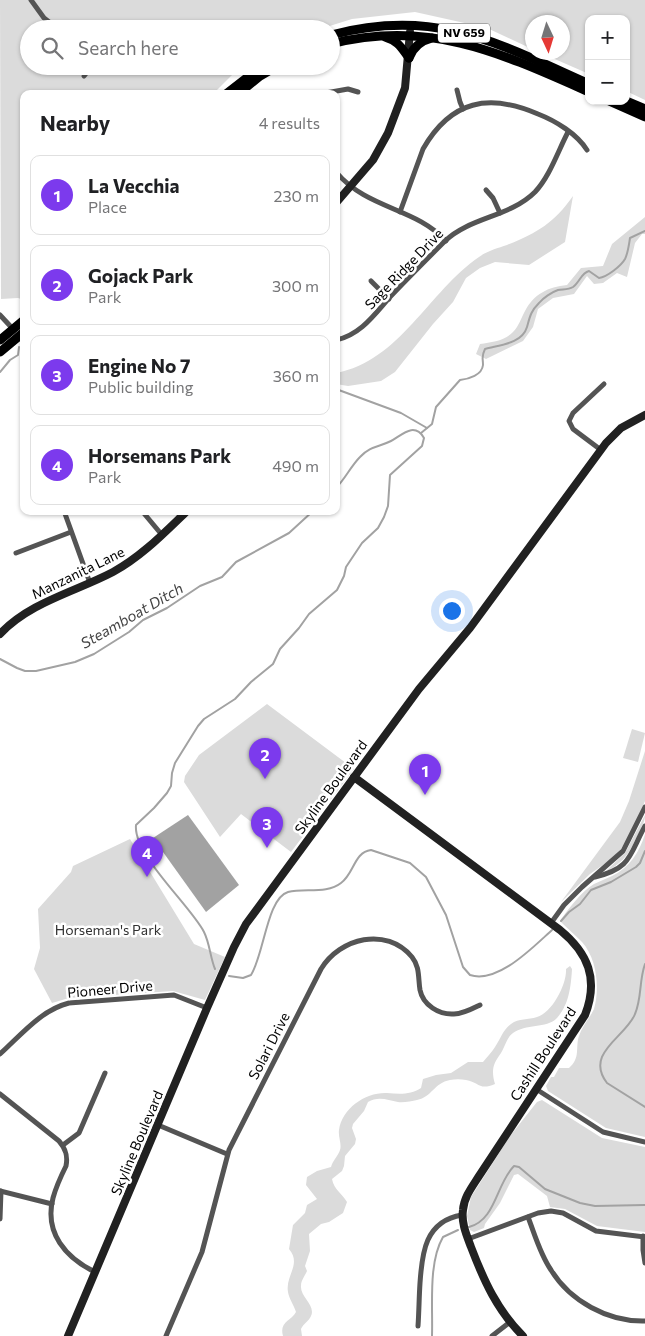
<!DOCTYPE html>
<meta charset="utf-8">
<style>
body{margin:0;font-family:Commissioner,sans-serif;background:#f6f6f6;color:#202124}
.controls{position:absolute;right:15px;top:15px;display:grid;overflow:hidden;border-radius:10px;box-shadow:0 1px 4px #0004}
.controls button{width:45px;height:45px;display:grid;place-items:center;padding:0;border:0;border-bottom:1px solid #e0e0e0;background:#fff;color:#202124;font:25px sans-serif}
.compass{position:absolute;left:525px;top:15px;width:45px;height:45px;border-radius:50%;background:#fff;box-shadow:0 1px 4px #0004;rotate:176deg}
.you{position:absolute;left:451px;top:610px;width:18px;height:18px;margin:-12px;border:4px solid #fff;border-radius:50%;background:#1a73e8;box-shadow:0 0 0 8px #1a73e833}
.badge{display:grid;place-items:center;width:32px;height:32px;border-radius:50%;background:#7c3aed;color:#fff;font-size:16px;font-weight:700}
.pin{position:absolute;translate:-50% -41px;filter:drop-shadow(0 1px 2px #0008)}
.pin::after{content:'';position:absolute;top:26px;width:18px;height:15px;background:inherit;clip-path:polygon(0 0,100% 0,50% 100%)}
.list{margin:0;padding:0;list-style:none}
h2{display:flex;justify-content:space-between;align-items:center;height:65px;margin:0;padding:0 20px;font-size:21px}
h2 small{font-size:16px;font-weight:400;color:#757577}
.list li{display:grid;grid-template-columns:32px 1fr auto;gap:15px;align-items:center;box-sizing:border-box;height:80px;margin:0 10px 10px;padding:0 10px;border:1px solid #e0e0e0;border-radius:10px}
.list b{display:block;font-size:19px;white-space:nowrap}
.list p{margin:0;font-size:16px;white-space:nowrap;color:#757577}
.list em{font-size:16px;font-style:normal;color:#757577}
.icon{flex:none;width:28px;height:28px;fill:none;stroke:currentColor;stroke-width:2;stroke-linecap:round;stroke-linejoin:round}
.map{position:relative;flex:none;width:645px;height:1336px;overflow:hidden}
.search{position:absolute;background:#fff;box-shadow:0 1px 4px #0004;left:20px;top:20px;width:320px;height:55px;display:flex;align-items:center;gap:12px;box-sizing:border-box;padding:0 18px;border-radius:28px;color:#757577;font-size:19px}
.panel{position:absolute;background:#fff;box-shadow:0 1px 4px #0004;left:20px;top:90px;width:320px;height:425px;border-radius:10px}
.map>svg:first-child{display:block}
</style>
<div class="map">
<svg width="645" height="1336" viewBox="0 0 645 1336">
<rect width="100%" height="100%" fill="#fff"/>
<g fill="#dbdbdb">
<path d="M0,0H645V100L626,91V19H589V74L541,53L562,52V22H532V49L487,28L415,12L352,19L320,29H29V66H244L236,71L213,94H24V300L18,298L1,299Z"/>
<path d="M573,196L565,242L529,265L495,262L480,268L466,278L453,302L433,324L395,372L381,381L348,386L336,384V373C400,361 429,291 479,257C487,251 498,248 507,245C537,233 554,223 573,196Z"/>
<path d="M645,217V234H642L635,243L627,277L617,273L603,283L594,284L587,276L574,294L553,298L538,309L533,327L523,341L486,359L476,354L480,344C492,342 504,341 513,332C519,326 521,318 525,311C534,294 548,287 567,285L581,268L603,266L612,244Z"/>
<path d="M267,704L354,769L291,852L241,814L220,837L184,782L185,776L199,755Z"/>
<path d="M632,729L645,733L638,762L623,758Z"/>
<path d="M645,751V801L633,829L621,849L610,860L590,874L561,902L620,822L629,801Z"/>
<path d="M645,815C645,821 643,824 640,830C631,849 628,859 609,870H607L625,853Z"/>
<path d="M645,834V1137L606,1128L548,1091L546,1086L551,1077H554L559,1068H569C581,1058 575,1047 579,1036C582,1026 590,1018 594,1009C600,988 597,959 582,942C575,935 567,928 560,921C569,908 581,892 594,884C600,881 606,879 612,876C630,867 639,853 645,834Z"/>
<path d="M130,839L194,944L225,957L205,1000L173,991L69,998L52,1003L34,969L40,948L38,909L71,872L73,866Z"/>
<path d="M570,966L572,969C571,986 569,1006 556,1019C547,1028 525,1024 513,1033C507,1037 505,1047 501,1053C493,1064 491,1070 495,1084C479,1091 479,1082 466,1080C461,1079 455,1079 450,1080C434,1083 432,1097 417,1100C412,1101 403,1103 398,1102C388,1100 378,1096 368,1102L364,1111L353,1124L352,1128L356,1139L355,1144L345,1156L344,1166L342,1171L332,1179C334,1190 342,1193 347,1202L343,1213L329,1222L321,1224L309,1234L310,1251L305,1266L307,1271C305,1276 301,1280 301,1286C300,1297 316,1305 311,1316C309,1321 303,1324 301,1329L302,1336H283C279,1322 291,1321 296,1312C294,1305 289,1299 288,1292C285,1276 302,1264 289,1249L293,1225L305,1213L307,1205L317,1199L306,1185L307,1177L317,1171L331,1167C333,1160 338,1156 340,1150C342,1144 338,1137 339,1130C342,1108 366,1092 387,1093C399,1094 411,1095 421,1088L423,1079L436,1075L451,1073L468,1062H483C487,1057 492,1052 495,1047C501,1038 503,1030 511,1024C519,1018 528,1020 537,1017C552,1013 567,984 566,969Z"/>
<path d="M542,1100L602,1138L645,1147V1232L597,1226L565,1209L550,1207L547,1196L518,1174L514,1175L500,1203L485,1224L484,1228L474,1232L470,1230L467,1216L471,1197L510,1136L537,1102Z"/>
</g>
<path fill="#a2a2a2" d="M188,815L239,885L206,912L153,838Z"/>
<g fill="none" stroke-linecap="round" stroke-linejoin="round">
<g stroke="#a2a2a2" stroke-width="2">
<path d="M0,372L10,360L18,355L19,347"/>
<path d="M336,389L401,413L427,428"/>
<path d="M421,433L432,424L436,407L460,380C469,379 482,375 483,365C483,357 481,357 485,349C499,345 522,344 527,327C530,316 531,311 539,303C543,298 552,292 558,290C563,289 568,290 573,287C580,282 581,273 589,271L599,278C607,277 621,266 625,259C628,253 629,244 630,238L645,231"/>
<path d="M0,659L17,668L25,671H36L75,662L94,654L129,632L143,620L167,608L200,586L222,577L236,562L289,533L313,511"/>
<path d="M561,921L569,912L580,904L591,890L611,882L636,867L640,863L645,851"/>
<path d="M645,964C639,980 642,998 635,1014C626,1037 584,1053 607,1083L645,1107"/>
<path d="M215,969C210,957 210,944 204,932C190,905 133,855 136,825L154,808L167,793L171,786L172,773L175,763L198,726L204,719L235,699L251,682L273,664L280,649L299,628L309,614L337,590L344,576L346,567L362,543L378,528L384,517L388,506L390,475L422,446L424,438C414,421 401,436 391,441C379,447 370,446 360,457C351,466 345,479 336,488"/>
<path d="M229,976L243,978L251,975C264,955 267,898 288,892C305,888 327,894 341,883C354,874 354,852 371,850L410,863L426,877L446,915L463,967L470,975C498,984 533,947 552,930"/>
<path d="M469,1227C496,1220 496,1184 514,1166L519,1167L545,1189L580,1203L595,1206L645,1205"/>
<path d="M432,1336C433,1306 428,1263 443,1237L458,1230"/>
</g>
<g stroke="#545454" stroke-width="5">
<path d="M31,0L44,18L58,29"/>
<path d="M84,76L92,66"/>
<path d="M457,90L460,102L463,109"/>
<path d="M320,94L348,89L358,92"/>
<path d="M336,172C368,210 415,207 446,241"/>
<path d="M486,190L493,198L500,213"/>
<path d="M400,212L423,149C451,100 489,93 538,114C556,121 577,134 587,150"/>
<path d="M371,281L389,299"/>
<path d="M0,315L13,329"/>
<path d="M336,340C360,335 374,315 389,298C407,279 426,260 445,241C470,217 510,217 535,192C550,176 558,151 568,132"/>
<path d="M601,450L573,429L569,421L573,413L604,384"/>
<path d="M64,511L90,583"/>
<path d="M142,511L162,535"/>
<path d="M16,553L71,532"/>
<path d="M595,877C632,868 629,855 645,826"/>
<path d="M551,923L564,905L582,887L623,851L645,807"/>
<path d="M0,1054C21,1035 41,1010 69,1003L174,995L207,1008"/>
<path d="M536,1089L603,1132L645,1142"/>
<path d="M0,1094L59,1141C66,1149 68,1156 66,1166C61,1176 56,1187 53,1198C44,1233 66,1258 95,1272"/>
<path d="M158,1125L227,1154"/>
<path d="M63,1145L79,1133L105,1073"/>
<path d="M0,1191L52,1204"/>
<path d="M528,1217C535,1235 540,1254 551,1270C570,1301 608,1322 645,1321"/>
<path d="M0,1219L1,1191"/>
<path d="M643,1236V1250L645,1263"/>
<path d="M468,1239L538,1213L551,1211L563,1213L596,1231L645,1237"/>
<path d="M418,1326C419,1312 419,1298 420,1283C422,1253 425,1221 462,1215"/>
<path d="M166,1336L202,1252L229,1150L321,969C340,938 386,926 412,957C420,967 418,978 420,990C423,1005 439,1015 454,1014C463,1014 472,1009 480,1005"/>
<path d="M492,1336L510,1322"/>
</g>
<g stroke="#212121" stroke-width="8">
<path d="M336,203L373,160L388,133L405,88L410,32"/>
<path d="M0,634C30,602 75,592 113,572C142,556 164,533 187,511"/>
<path d="M354,777L560,930C588,953 599,979 585,1015L479,1176C472,1187 464,1197 463,1210C461,1223 467,1236 471,1247C484,1281 497,1310 523,1336"/>
<path d="M68,1336L207,1008L234,947L246,924L419,689L470,628L606,443L621,428L645,415"/>
</g>
<g stroke="#000" stroke-width="9">
<path d="M331,35C436,7 497,43 589,84"/>
<path d="M385,37C398,41 401,47 409,58"/>
<path d="M331,44C429,19 501,53 589,92"/>
<path d="M409,58C413,47 420,41 432,38"/>
<path d="M226,94L262,66"/>
<path d="M238,94L260,76L277,66"/>
<path d="M609,101L645,117"/>
<path d="M626,101L645,109"/>
<path d="M0,340L24,320"/>
<path d="M0,352L24,332"/>
</g>
</g>
<g text-anchor="middle" stroke-width="5" stroke-linejoin="round" paint-order="stroke">
<rect fill="#fff" stroke="#4c4c4c" stroke-width="1" x="438" y="23.5" width="52" height="19" rx="4"/>
<g font-size="12" font-weight="bold" fill="#000">
<text x="464" y="37">NV 659</text>
</g>
<g font-size="14" fill="#000" stroke="#fff">
<text transform="translate(404 269) rotate(-46)" y="5">Sage Ridge Drive</text>
<text transform="translate(78 573) rotate(-26)" y="5">Manzanita Lane</text>
<text transform="translate(331 787) rotate(-54)" y="5">Skyline Boulevard</text>
<text transform="translate(110 989) rotate(-5)" y="5">Pioneer Drive</text>
<text transform="translate(269 1046) rotate(-63)" y="5">Solari Drive</text>
<text transform="translate(543 1054) rotate(-57)" y="5">Cashill Boulevard</text>
<text transform="translate(137 1143) rotate(-67)" y="5">Skyline Boulevard</text>
</g>
<g font-size="14" fill="#323232" stroke="#fff">
<text x="108" y="935">Horseman's Park</text>
</g>
<g font-size="15" font-style="italic" fill="#434343" stroke="#fff">
<text transform="translate(132 616) rotate(-30)" y="5">Steamboat Ditch</text>
</g>
</g>
</svg>
<div class="controls">
<button>+</button>
<button>−</button>
</div>
<svg class="compass" viewBox="-18 -18 36 36"><path d="M0-13l5 13h-10z" fill="#e53935"/><path d="M0 13l5-13h-10z" fill="#757577"/></svg>
<div class="you"></div>
<div class="pin badge" style="left:425px;top:795px">1</div>
<div class="pin badge" style="left:265px;top:779px">2</div>
<div class="pin badge" style="left:267px;top:848px">3</div>
<div class="pin badge" style="left:147px;top:877px">4</div>
<div class="search"><svg class="icon" aria-label="search" viewBox="0 0 24 24"><circle cx="10" cy="10" r="6"/><path d="M15 15l6 6"/></svg>Search here</div>
<section class="panel">
<h2>Nearby<small>4 results</small></h2>
<ul class="list">
<li><span class="badge">1</span><div><b>La Vecchia</b><p>Place</p></div><em>230 m</em></li>
<li><span class="badge">2</span><div><b>Gojack Park</b><p>Park</p></div><em>300 m</em></li>
<li><span class="badge">3</span><div><b>Engine No 7</b><p>Public building</p></div><em>360 m</em></li>
<li><span class="badge">4</span><div><b>Horsemans Park</b><p>Park</p></div><em>490 m</em></li>
</ul>
</section>
</div>
